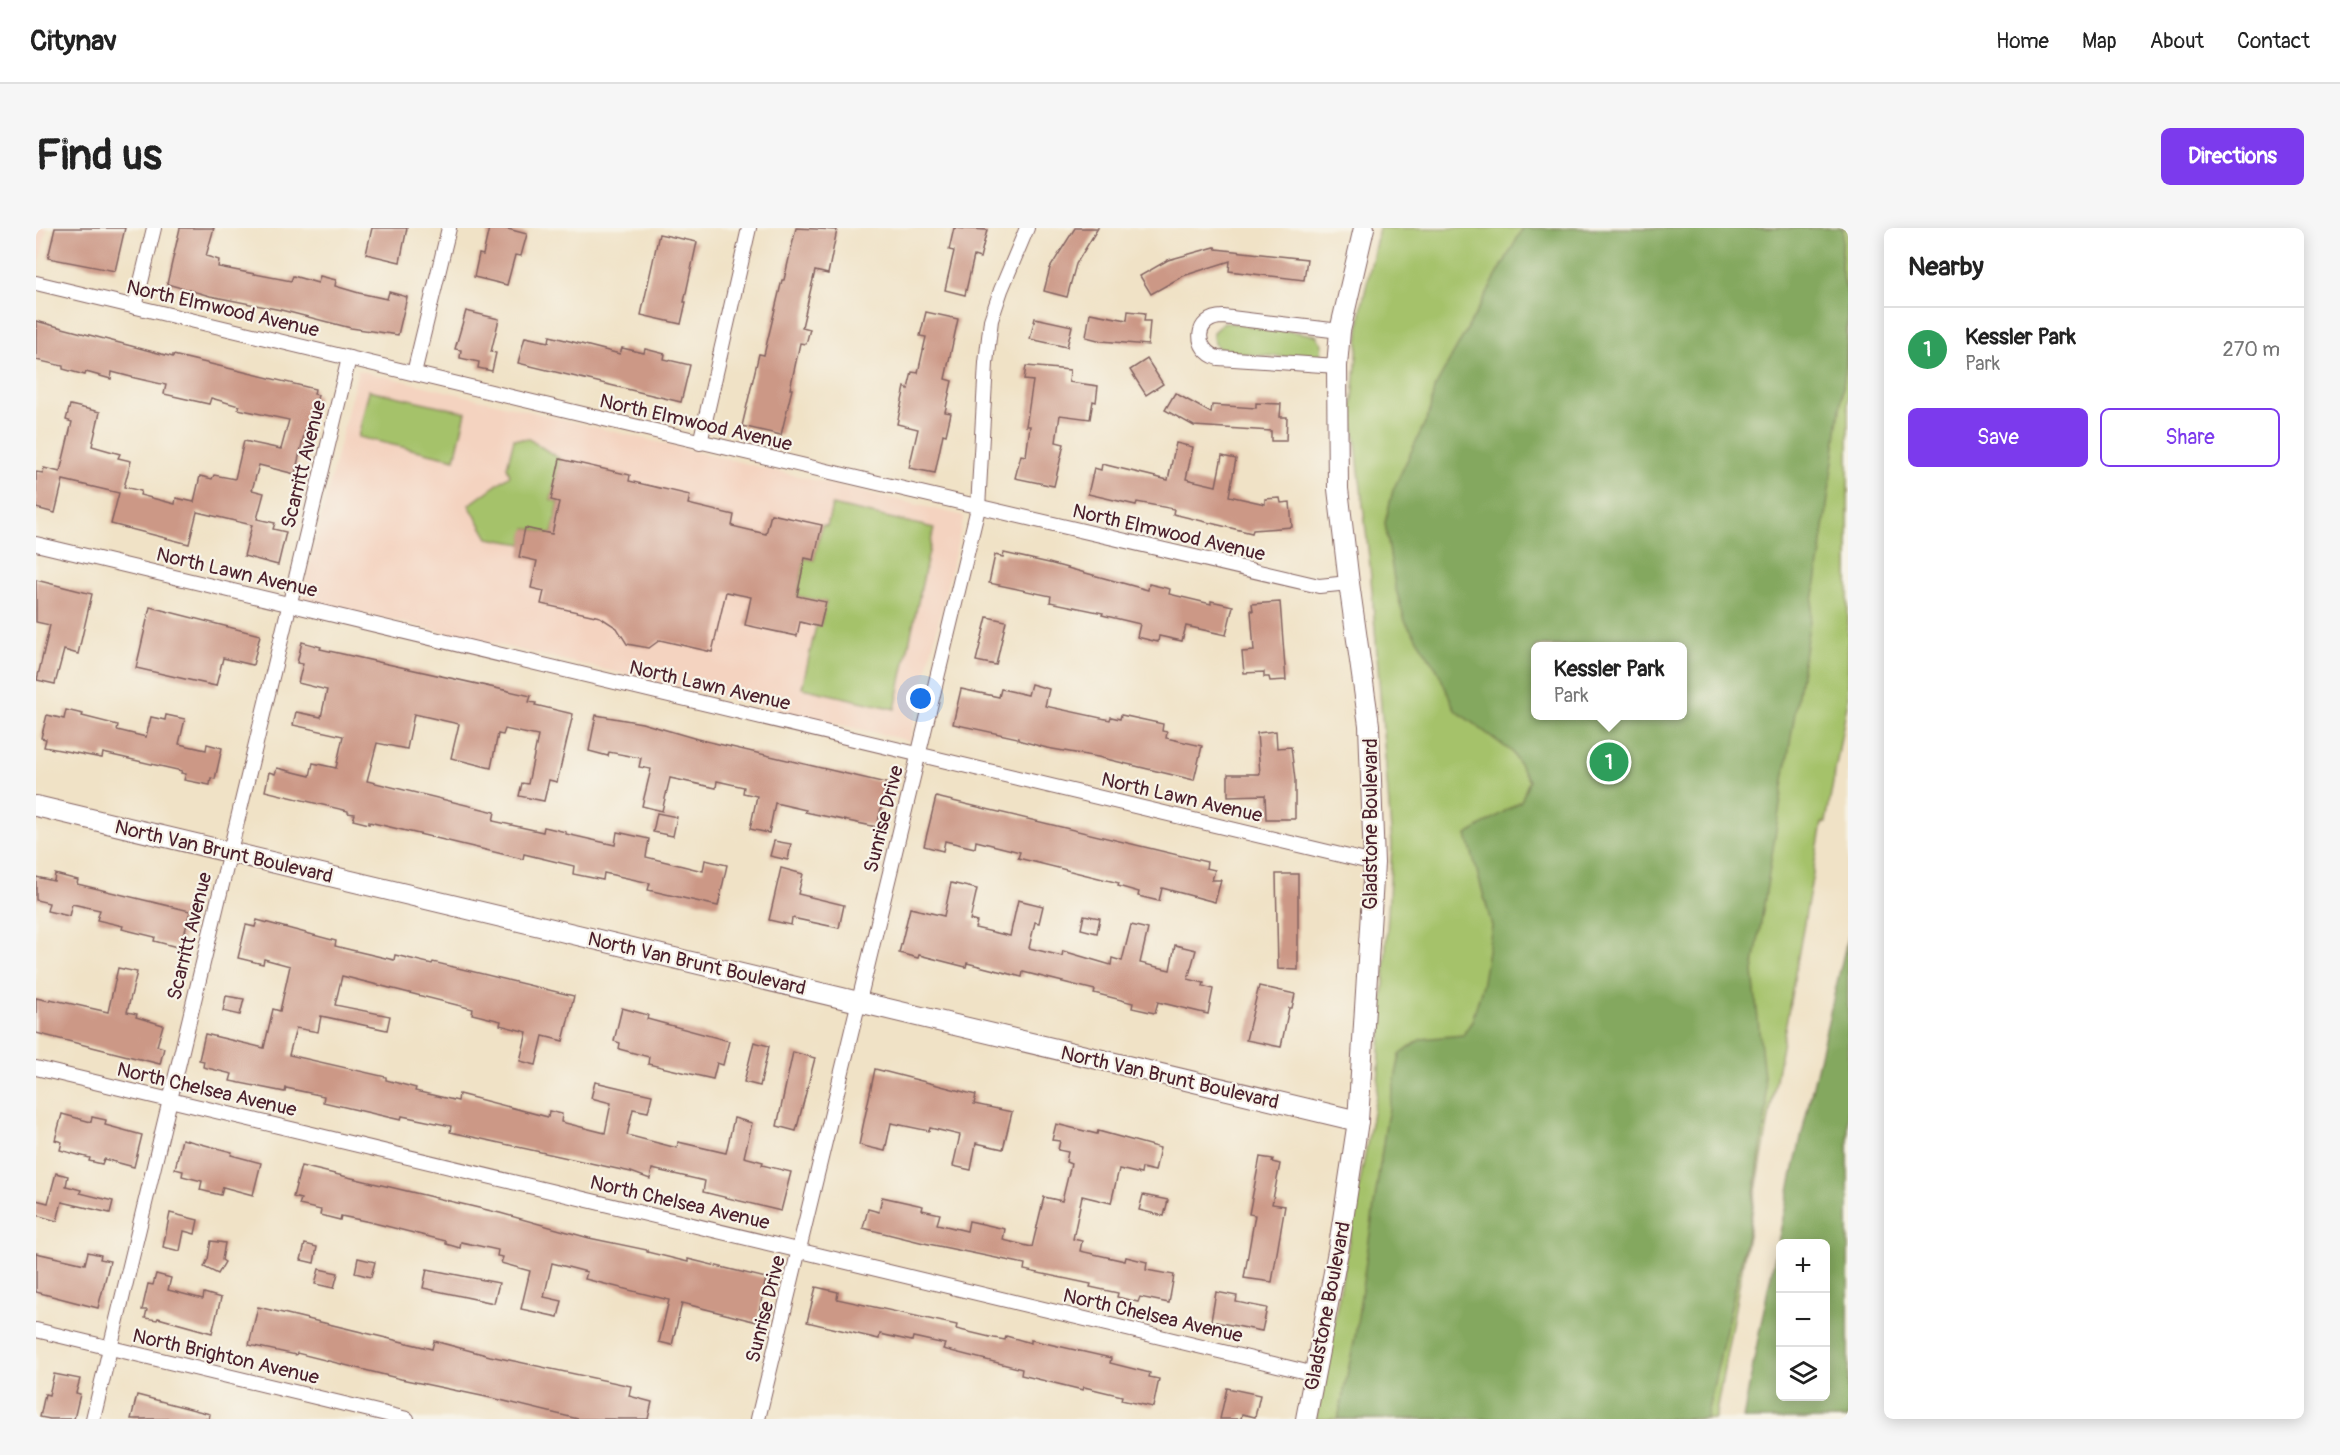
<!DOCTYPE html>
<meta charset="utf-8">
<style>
body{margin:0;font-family:Pangolin,sans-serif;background:#f6f6f6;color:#222}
.controls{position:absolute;right:18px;bottom:18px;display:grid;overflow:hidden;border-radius:9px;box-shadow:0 3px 15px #0003}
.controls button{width:54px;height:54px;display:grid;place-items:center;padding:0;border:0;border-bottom:2px solid #e0e0e0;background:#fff;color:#222;font:30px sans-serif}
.you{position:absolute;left:885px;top:471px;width:21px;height:21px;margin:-15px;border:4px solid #fff;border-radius:50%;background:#1a73e8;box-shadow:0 0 0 9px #1a73e833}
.badge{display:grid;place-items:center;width:39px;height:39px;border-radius:50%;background:#7c3aed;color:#fff;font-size:20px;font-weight:700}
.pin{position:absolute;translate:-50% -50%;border:3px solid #fff;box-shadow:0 2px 6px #0006}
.popup{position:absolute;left:1495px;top:414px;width:156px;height:78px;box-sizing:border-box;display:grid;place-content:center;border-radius:9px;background:#fff;filter:drop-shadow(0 2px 4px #0005);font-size:20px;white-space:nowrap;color:#767676}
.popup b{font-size:22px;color:#222}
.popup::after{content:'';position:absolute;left:50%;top:100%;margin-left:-12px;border:12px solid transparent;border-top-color:#fff}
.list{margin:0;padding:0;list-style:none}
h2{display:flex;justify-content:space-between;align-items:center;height:78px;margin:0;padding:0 24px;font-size:26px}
h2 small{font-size:20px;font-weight:400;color:#767676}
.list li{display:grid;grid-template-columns:39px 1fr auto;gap:18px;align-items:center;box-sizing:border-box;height:84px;padding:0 24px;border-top:2px solid #e0e0e0}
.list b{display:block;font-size:22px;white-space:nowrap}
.list p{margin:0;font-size:20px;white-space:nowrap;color:#767676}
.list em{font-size:20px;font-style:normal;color:#767676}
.actions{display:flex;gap:12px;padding:18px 24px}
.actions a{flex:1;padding:14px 0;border:2px solid #7c3aed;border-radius:9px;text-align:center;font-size:21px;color:#7c3aed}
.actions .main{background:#7c3aed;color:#fff}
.icon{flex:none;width:33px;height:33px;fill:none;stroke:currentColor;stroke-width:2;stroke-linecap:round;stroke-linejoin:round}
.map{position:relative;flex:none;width:1812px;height:1191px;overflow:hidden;border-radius:9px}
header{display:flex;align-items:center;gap:36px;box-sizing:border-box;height:84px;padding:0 30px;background:#fff;border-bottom:2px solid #e0e0e0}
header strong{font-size:28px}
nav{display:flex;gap:33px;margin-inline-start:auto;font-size:21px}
.intro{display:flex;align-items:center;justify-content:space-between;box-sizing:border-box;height:144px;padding:0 36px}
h1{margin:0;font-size:42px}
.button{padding:15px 27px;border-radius:9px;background:#7c3aed;color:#fff;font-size:21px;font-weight:700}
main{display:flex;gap:36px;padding:0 36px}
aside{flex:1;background:#fff;border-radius:9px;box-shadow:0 3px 15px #0003}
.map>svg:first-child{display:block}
</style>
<header>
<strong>Citynav</strong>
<nav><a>Home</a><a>Map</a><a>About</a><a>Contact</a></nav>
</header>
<div class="intro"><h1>Find us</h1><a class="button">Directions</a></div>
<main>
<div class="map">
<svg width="1812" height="1191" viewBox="0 0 1812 1191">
<rect width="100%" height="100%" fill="#f7f3e8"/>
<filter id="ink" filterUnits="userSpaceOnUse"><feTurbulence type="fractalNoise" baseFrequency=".0167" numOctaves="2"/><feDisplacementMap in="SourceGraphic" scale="12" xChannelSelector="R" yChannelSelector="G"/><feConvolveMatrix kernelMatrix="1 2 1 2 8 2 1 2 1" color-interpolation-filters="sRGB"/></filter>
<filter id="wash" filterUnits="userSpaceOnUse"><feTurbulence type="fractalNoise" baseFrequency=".008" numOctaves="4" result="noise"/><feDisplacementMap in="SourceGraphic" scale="24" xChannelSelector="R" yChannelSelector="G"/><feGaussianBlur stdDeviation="1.35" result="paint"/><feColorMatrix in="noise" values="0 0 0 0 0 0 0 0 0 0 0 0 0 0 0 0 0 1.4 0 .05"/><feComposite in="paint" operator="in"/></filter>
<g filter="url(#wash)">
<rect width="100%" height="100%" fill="#f0e2c6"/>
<g fill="#f4d3c0">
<path d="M0,0H11L2,44L0,43Z"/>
<path d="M322,142L928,288L874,513L265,371Z"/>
</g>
<g fill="#a5c26a" stroke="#78704a" stroke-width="1.5" fill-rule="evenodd">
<path d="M1343,0H1812V471L1790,594L1786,595L1679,1191H1280L1342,857L1356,617L1334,338L1316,182L1325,82ZM1500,418H1646V488H1500Z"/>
<path d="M1188,94L1280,107L1286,116L1285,126L1280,131L1190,125C1181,120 1176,115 1177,104Z"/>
<path d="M333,162L430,184L419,231L322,209Z"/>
<path d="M478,211H493L524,231L515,272L523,274L516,306L490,300L486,316L452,310L433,277L474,247L471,239Z"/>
<path d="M796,277L898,300L859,481L766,460L780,398H784L790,374L761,368L769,330L778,332L786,297L791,298Z"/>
</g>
<g fill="#84a85e" stroke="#676444" stroke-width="1.5" fill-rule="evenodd">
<path d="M1487,0H1807L1805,41L1812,69L1810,137L1784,330L1717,744L1731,878L1714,993L1670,1191H1302L1319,1109L1350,895L1364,827L1385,811L1427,807L1436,793L1446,759L1456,698L1431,607L1485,573L1493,553L1476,524L1419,482L1402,443L1369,393L1359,358L1349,295L1357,262L1393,186L1398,161ZM1500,418H1646V488H1500Z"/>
<path d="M1812,708V1191H1707C1736,1028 1774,869 1812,708ZM1744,1016H1790V1168H1744Z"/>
</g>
<g id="blocks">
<g fill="#cc9886">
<path d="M19,0H89L79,43L12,30Z"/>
<path d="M144,0H178L170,28L183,32L182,39L255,53L257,48L282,55L284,48L300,52L299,58L323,65L351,71L353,64L371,69L362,107L315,100L245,82L174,68L131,56Z"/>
<path d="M336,0H371L364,34L330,26Z"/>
<path d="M453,0H468L491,6L485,28L479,27L471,57L438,49L443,26L447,27Z"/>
<path d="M760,0L801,2L792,46L779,43L766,99L774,101L770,116L764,115L754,161H756L745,207L706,198L723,126L728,127L746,52H748Z"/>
<path d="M918,0L951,2L944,30L938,28L929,67L909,62L918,23L913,22Z"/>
<path d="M1039,0H1062L1040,36L1031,69L1008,63L1014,40Z"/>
<path d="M623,6L661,14L648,74H650L645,96L605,87Z"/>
<path d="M1179,19L1180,21L1271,31L1268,52L1193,43L1194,33L1147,48L1115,66L1104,48L1132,32Z"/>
<path d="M430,83L463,91L455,124L460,125L456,143L442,140L443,134L424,130L425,122L419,121Z"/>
<path d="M1092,83L1109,85L1108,93H1114L1112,117L1066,113L1050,109L1054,85L1091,92Z"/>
<path d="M890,84L922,91L909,151L916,153L909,184L915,185L910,207L907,206L899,245L873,240L882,201L861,196L869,159L872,161L876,144L882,145L890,109L884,108Z"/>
<path d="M999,90L1036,98L1031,119L994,111Z"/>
<path d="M0,93L137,129V127L279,161L278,166L282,167L274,198H270L259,246L223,237L216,262L228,265L221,291L239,295L237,301L250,304L242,337L208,328L216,297L161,284L153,316L75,296L83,265L27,252L19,285L0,280V244L7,245L8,240L24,244L36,194L30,192L34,177L64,184L56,218L84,226L82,230L95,233L88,259L105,263L104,267L139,276L140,270L158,274L164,248L176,251L178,247L199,251L208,213L245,221L253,192L202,181L203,178L175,170L173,176L128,166L130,157L99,150L76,144L75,151L50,144L49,147L27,141V138L0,132Z"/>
<path d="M514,108L584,126L586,120L608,125L609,121L629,126L628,131L654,137L645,174L482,135L489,109L513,114Z"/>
<path d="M1111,131L1127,156L1110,167L1094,142Z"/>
<path d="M990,138L1034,142L1033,154L1062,158L1060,174L1057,173L1054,191L1024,187L1020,214L1028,216L1018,258L979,250L985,227L990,228L994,198H990L997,153L988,152Z"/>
<path d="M1139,165L1175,185L1176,177L1220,180V175L1245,176L1244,189H1251L1250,213H1235V203L1158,198L1129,182Z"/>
<path d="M1140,215L1157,219L1150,251L1180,258L1186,228L1200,231L1193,268L1229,276V271L1244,270L1245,275L1254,274L1256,299L1217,302L1216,305L1137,286L1138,281L1101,274L1100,277L1052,266L1058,240L1065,242L1066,236L1132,252Z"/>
<path d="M524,231L594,247L593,253L654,267L652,276L698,287L696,298L730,306L735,286L786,297L778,332L769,330L761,368L790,374L784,399L764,394L761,408L709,397L715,369L690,364L676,424L624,412L613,420L591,416L581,400L564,389L505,376L508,363L495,360L501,333L483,329L489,300L516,306L523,274L515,272Z"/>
<path d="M968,325L1013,335L1112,362L1113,356L1134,361L1133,366L1175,376V373L1197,378L1190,407L1150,398L1146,413L1123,408L1122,414L1101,409L1104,396L1066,387L1067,385L1014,374L1015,368L953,355L959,327L967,329Z"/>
<path d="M0,352L56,366L42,426L28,422L19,456L1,452L14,397L0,394Z"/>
<path d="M1244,374L1250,452L1234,453L1233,449H1228V444L1208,445L1206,424L1218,423L1215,382L1217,383L1216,376Z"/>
<path d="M114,379L224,407L217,437L187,430L180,458L100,440Z"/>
<path d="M951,389L970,393L960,437L940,433Z"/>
<path d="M266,414L285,419L284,421L495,468L493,474L500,475L499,477L537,486L521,554L513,552L508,573L483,568L486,555L492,556L502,508L469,501L467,507L462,506L455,540L415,530L423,496L378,486L371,521L341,515L331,553L459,584L457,593L507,604L508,599L530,604V606L579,617L581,604L613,611L610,629L667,643L669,632L691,637L682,678L612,662L614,655L568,645L567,652L537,646L538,638L488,626L487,631L333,594V596L317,592L319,586L312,585V583L229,563L233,544L239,546L241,540L274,548L277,535L300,540L307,508L257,497L260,484L285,489L291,462L262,455L267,436L261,435Z"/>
<path d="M995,456L1013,461L1009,478L1074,492L1075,489L1084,491L1085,487L1127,496L1126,503L1131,504L1130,510L1166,518L1158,552L1062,529L1011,520L982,512V510L917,496L925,461L963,469L965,461L992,467Z"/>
<path d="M30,482L47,486L46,488L82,497L81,502L110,509L115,489L129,492L130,487L149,491L143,516L170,522L171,516L186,520L179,551L175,550L174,557L148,552L150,546L145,545L146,543L67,525L66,530L8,519L10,511L5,510L11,487L28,491Z"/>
<path d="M560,487L606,495L661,511L850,555L841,599L769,584L770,582L739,575L733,605L714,601L721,568L707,565L708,559L681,553L680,560L634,550L626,583L606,578L615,541L603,539L605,530L573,524L572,528L553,523Z"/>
<path d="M1240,503L1241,520L1255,519L1259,552V591H1230L1229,567L1192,568V546H1224L1221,505Z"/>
<path d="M900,569L1171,634L1170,640L1179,642L1176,652H1185L1179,674L1126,660L1123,673L1102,668L1103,664L1082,658L1083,655L982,630L984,624L940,613L939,620L909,613L907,623L888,618Z"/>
<path d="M621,585L641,589L637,608L617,604Z"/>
<path d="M738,613L755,616L752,632L734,628Z"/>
<path d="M745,640L767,646L762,666L808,677L803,700L756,690L755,697L733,692Z"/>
<path d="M19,646L42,652L41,656L154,683L145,720L118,713L119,709L86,701L87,698L61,692L64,682L36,676L33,688L11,683L13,675L0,672V649L18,653Z"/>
<path d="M1240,646H1262V742L1242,741Z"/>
<path d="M915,655L941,661L934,692L941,694L939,700L974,708L982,672L1007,678L1003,695L999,694L993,720L1026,728L1027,723L1075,737L1076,730L1086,733L1095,697L1112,701L1104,735L1134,742L1139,717L1160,722L1152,751L1168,755L1167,758L1177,761L1172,786L1122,774L1119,785L1096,780L1097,775L1058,765L1059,762L987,744L986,749L931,735L930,739L883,727L882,730L863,725L874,680L908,688Z"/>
<path d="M1048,687L1064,690L1061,705L1045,701Z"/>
<path d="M221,692L300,713L299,718L311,721L358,732L359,727L396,736L397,734L538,768L527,813L507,808L500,837L484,833L491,804L464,797L465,793L436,786L437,781L306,748L299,777L354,788L351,802L285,788L282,804L260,800L253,827L350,849V852L380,860L379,863L422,873L423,866L512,889L513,883L526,886L525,894L569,905L575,875L555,870L559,854L589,861L616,867L612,884L597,881L591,907L641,920L642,914L690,925L698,890L716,895L708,929L727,934L726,937L755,944L745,983L667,964L669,953L616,941L614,951L595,944L414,904L415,898L366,888L365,892L287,874L288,868L250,860L249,864L194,853L196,846L167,839L168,833L163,832L169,806L228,820L237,781L244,783L254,738L228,731L227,736L202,730L210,697L219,699Z"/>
<path d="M82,740L101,744L91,784L101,786L100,789L127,797L121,818L128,820L124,836L0,805V770L13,773L14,771L72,784Z"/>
<path d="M1223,758L1259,766L1256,780H1253L1245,819L1210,812Z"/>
<path d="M190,768L208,771L204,787L187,783Z"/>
<path d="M586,780L612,787L611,791L693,813L687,837L681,835L677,851L612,836L613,829L583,821L584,815L578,813Z"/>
<path d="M718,814L733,818L724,858L708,854Z"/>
<path d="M757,824L779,830L760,903L741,898Z"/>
<path d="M839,841L940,867L938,876L976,884L967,921L940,915L935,942L917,938L924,907L894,900L893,903L855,895L849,923L823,917Z"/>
<path d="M26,886L55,894L56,889L70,892L69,897L106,907L98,939L68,931L66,936L53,933L54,930L24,922L26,914L19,912Z"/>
<path d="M1020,896L1061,906L1062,903L1124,920L1119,943L1106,940L1105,946L1083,941L1075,975L1046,968L1037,1011L1046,1013L1044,1023L1089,1033L1090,1029L1111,1034L1110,1042L1138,1047L1133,1075L1104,1069L1102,1074L1081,1069L1082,1065L1054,1059L1055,1056L988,1042L989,1036L888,1015L827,1000L832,981L843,984L846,969L887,978L886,982L904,986L901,996L931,1003L933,993L969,1001L967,1012L996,1019L1008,969L1026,973L1035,936L1030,934L1032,924L1022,922L1024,913L1016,912Z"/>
<path d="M146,911L196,924L195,927L225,935L217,967L187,959L185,967L164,962L166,953L146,948L147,943L139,941Z"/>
<path d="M1224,929L1237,931L1236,934L1244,936L1236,976L1249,978L1236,1054L1208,1050L1219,987L1213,986Z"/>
<path d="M265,938L464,985L553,1010L611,1022V1024L652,1034V1031L730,1050L721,1094L646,1075L636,1117L623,1114L633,1072L549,1051L551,1044L516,1035L508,1069L526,1073L522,1089L485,1081L494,1043L465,1035L467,1029L461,1028L462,1022L425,1014L424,1020L410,1016V1013L334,994L305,988L304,992L284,987L285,982L263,977L265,971L257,969Z"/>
<path d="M20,945L32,948L30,958L45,962L44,965L77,973L74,985L26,974L21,993L0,987V972L12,975Z"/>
<path d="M1107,967L1132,972L1128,988L1103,982Z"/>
<path d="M134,985L162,992L159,1006L148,1003L144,1023L127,1019Z"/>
<path d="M175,1013L189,1015L186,1032L189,1034L182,1046L168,1039L172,1031Z"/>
<path d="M269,1016L281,1019L278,1035L265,1032Z"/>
<path d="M52,1024L65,1027L64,1031L74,1033L62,1080L0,1064V1025L49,1036Z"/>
<path d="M322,1030L339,1034L335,1049L319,1045Z"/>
<path d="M283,1041L302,1045L298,1060L279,1056Z"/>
<path d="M391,1041L463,1055L458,1075L387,1060Z"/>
<path d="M120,1046L135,1050L132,1062L167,1071L168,1065L185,1070L176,1105L122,1090L121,1092L109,1090L111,1082H106L112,1056L117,1057Z"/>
<path d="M780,1059L802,1064L801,1071L921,1097L920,1101L958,1110L969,1112L970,1108L995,1115V1112L1075,1130L1074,1135L1114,1145L1113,1149L1123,1151L1117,1179L1085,1172L1086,1168L1048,1159L1047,1162L985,1147L986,1141L907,1121L909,1116L877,1109L876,1113L844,1106L843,1111L771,1094Z"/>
<path d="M1180,1064L1201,1068L1200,1074L1231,1080L1226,1103L1175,1093Z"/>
<path d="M222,1079L396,1121L398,1113L454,1128L595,1158L593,1168L616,1174L612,1191H542L460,1171L365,1151L261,1125L260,1127L213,1117Z"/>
<path d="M18,1146L44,1151L40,1165L44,1166L38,1191H14L4,1189L9,1166L13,1167Z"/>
<path d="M1191,1160L1224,1167L1219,1189L1206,1186L1205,1191H1184Z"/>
<path d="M101,1167L174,1186L173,1191H95Z"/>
</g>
</g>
</g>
<g filter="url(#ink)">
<use href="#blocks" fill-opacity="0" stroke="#846361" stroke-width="1.5"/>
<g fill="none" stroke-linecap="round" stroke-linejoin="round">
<defs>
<g id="street">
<path d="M0,55C427,158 855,260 1283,358L1313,355"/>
<path d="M99,79L118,0"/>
<path d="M1301,138L1182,130C1157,122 1158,89 1187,89L1304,103"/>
<path d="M378,145L413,0"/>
<path d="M664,215L713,0"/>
<path d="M0,316L1338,635"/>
<path d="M0,840L1279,1146"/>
<path d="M0,1102L371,1191"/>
<path d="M57,1191L313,130"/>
<path d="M722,1191L942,280L950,135L955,92L965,62L991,0"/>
</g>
<g id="secondary">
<path d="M0,578L1322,893"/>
<path d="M1270,1191L1303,1018L1322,893L1338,635L1333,497L1313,355L1302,261L1301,138L1304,103L1328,0"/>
</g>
</defs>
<use href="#street" stroke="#846361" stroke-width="16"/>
<use href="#secondary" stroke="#846361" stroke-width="22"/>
<use href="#street" stroke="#fff" stroke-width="14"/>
<use href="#secondary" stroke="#fff" stroke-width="20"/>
</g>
</g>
<g text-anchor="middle" stroke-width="4.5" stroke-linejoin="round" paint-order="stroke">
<g font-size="20" fill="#4a1f2b" stroke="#f7f3e8">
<text transform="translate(187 80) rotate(13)" y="7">North Elmwood Avenue</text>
<text transform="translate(660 194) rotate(13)" y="7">North Elmwood Avenue</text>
<text transform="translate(267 236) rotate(-76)" y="7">Scarritt Avenue</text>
<text transform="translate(1133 304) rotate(13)" y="7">North Elmwood Avenue</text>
<text transform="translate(201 344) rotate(13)" y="7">North Lawn Avenue</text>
<text transform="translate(674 457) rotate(13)" y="7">North Lawn Avenue</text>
<text transform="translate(1146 569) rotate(13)" y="7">North Lawn Avenue</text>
<text transform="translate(847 591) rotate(-76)" y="7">Sunrise Drive</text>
<text transform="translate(1334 596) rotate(-90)" y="7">Gladstone Boulevard</text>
<text transform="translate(188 623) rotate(13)" y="7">North Van Brunt Boulevard</text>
<text transform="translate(153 708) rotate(-76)" y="7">Scarritt Avenue</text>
<text transform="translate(661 735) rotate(13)" y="7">North Van Brunt Boulevard</text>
<text transform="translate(1134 849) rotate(13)" y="7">North Van Brunt Boulevard</text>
<text transform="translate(171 861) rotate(13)" y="7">North Chelsea Avenue</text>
<text transform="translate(644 974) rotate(13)" y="7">North Chelsea Avenue</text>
<text transform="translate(1291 1078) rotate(-79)" y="7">Gladstone Boulevard</text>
<text transform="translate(729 1081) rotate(-76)" y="7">Sunrise Drive</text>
<text transform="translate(1117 1087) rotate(13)" y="7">North Chelsea Avenue</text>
<text transform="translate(190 1128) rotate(13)" y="7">North Brighton Avenue</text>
</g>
</g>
</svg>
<div class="controls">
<button>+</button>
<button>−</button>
<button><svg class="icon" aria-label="layers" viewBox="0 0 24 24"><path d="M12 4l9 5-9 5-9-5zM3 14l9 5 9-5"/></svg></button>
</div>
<div class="you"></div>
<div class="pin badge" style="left:1573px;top:534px;background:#2e9e5b">1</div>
<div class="popup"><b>Kessler Park</b>Park</div>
</div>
<aside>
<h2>Nearby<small></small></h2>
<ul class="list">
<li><span class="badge" style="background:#2e9e5b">1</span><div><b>Kessler Park</b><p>Park</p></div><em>270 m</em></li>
</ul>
<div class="actions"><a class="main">Save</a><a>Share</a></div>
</aside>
</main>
